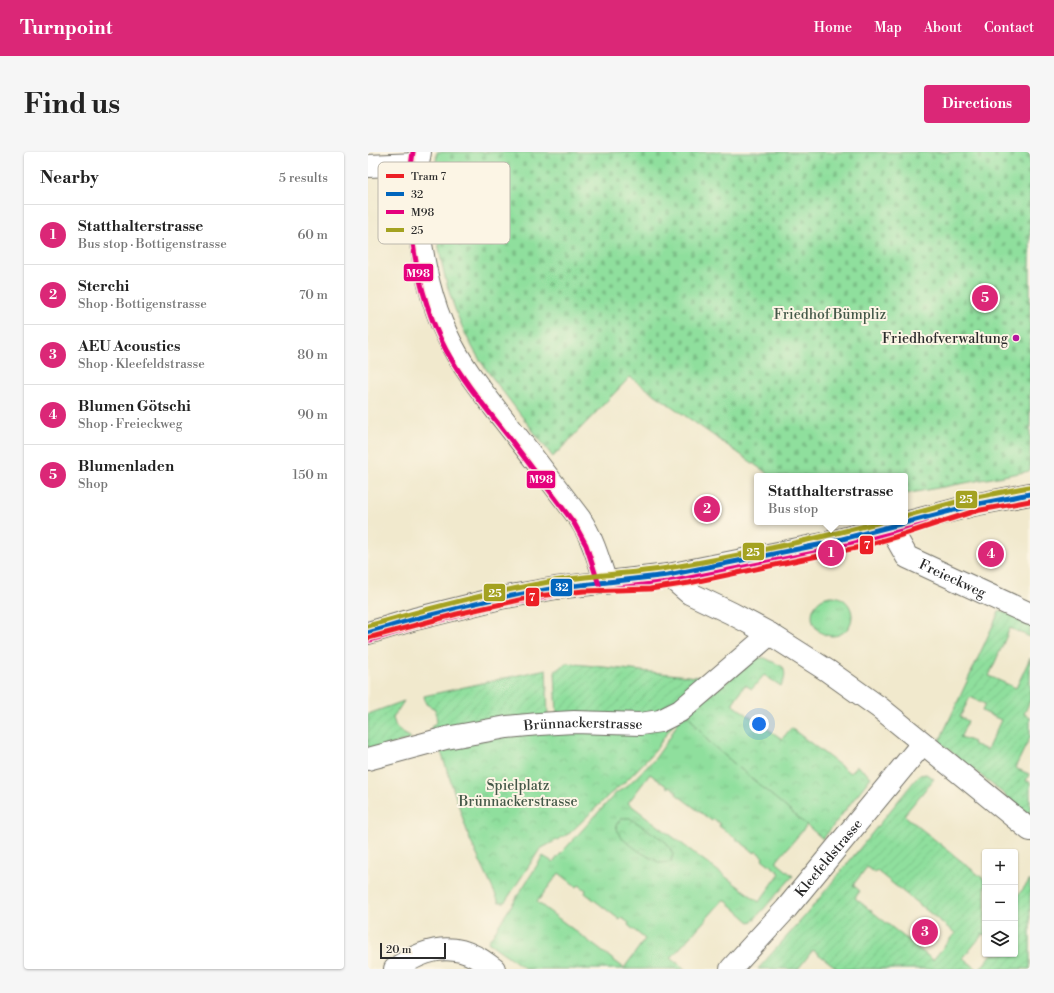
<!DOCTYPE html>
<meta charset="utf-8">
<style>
body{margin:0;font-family:"Libre Bodoni",serif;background:#f6f6f6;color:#222}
.controls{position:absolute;right:12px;bottom:12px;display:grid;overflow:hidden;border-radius:4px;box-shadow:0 1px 3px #0004}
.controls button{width:36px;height:36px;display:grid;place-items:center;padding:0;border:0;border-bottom:1px solid #e0e0e0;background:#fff;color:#222;font:20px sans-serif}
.scale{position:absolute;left:12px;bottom:10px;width:66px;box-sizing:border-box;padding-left:4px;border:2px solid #2b2b2b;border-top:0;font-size:11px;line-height:14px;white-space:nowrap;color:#2b2b2b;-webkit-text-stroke:3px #fcf5e5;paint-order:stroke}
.you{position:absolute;left:391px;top:572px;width:14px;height:14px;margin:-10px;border:3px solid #fff;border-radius:50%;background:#1a73e8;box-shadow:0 0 0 6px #1a73e833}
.badge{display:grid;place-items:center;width:26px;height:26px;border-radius:50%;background:#db2777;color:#fff;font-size:13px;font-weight:700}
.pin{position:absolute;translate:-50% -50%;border:2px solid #fff;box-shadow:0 1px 4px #0006}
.popup{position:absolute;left:386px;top:321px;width:154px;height:52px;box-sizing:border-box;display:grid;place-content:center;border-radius:4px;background:#fff;filter:drop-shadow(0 1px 3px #0005);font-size:13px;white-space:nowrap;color:#767676}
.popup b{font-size:15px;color:#222}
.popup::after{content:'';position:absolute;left:50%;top:100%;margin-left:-8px;border:8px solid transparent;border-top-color:#fff}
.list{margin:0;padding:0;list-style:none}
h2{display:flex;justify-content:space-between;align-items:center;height:52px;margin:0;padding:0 16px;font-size:17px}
h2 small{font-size:13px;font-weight:400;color:#767676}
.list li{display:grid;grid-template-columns:26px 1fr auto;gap:12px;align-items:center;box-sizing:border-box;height:60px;padding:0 16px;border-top:1px solid #e0e0e0}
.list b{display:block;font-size:15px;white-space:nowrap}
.list p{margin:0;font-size:13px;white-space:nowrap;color:#767676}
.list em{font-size:13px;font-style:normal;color:#767676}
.icon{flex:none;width:22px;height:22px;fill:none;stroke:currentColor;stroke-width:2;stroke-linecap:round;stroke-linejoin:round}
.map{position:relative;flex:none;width:662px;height:817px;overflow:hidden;border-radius:4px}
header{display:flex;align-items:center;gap:24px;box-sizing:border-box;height:56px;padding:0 20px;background:#db2777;color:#fff}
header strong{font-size:19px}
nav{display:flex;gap:22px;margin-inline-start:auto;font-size:14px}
.intro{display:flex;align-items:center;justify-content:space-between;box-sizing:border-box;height:96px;padding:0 24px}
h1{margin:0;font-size:28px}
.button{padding:10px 18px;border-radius:4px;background:#db2777;color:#fff;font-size:14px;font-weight:700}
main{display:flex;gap:24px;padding:0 24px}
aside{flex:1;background:#fff;border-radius:4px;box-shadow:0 1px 3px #0004}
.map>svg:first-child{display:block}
</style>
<header>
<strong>Turnpoint</strong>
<nav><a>Home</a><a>Map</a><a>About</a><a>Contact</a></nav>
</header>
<div class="intro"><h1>Find us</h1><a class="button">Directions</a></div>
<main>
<aside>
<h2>Nearby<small>5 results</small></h2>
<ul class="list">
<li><span class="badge">1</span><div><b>Statthalterstrasse</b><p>Bus stop · Bottigenstrasse</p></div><em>60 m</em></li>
<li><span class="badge">2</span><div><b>Sterchi</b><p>Shop · Bottigenstrasse</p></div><em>70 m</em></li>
<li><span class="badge">3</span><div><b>AEU Acoustics</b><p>Shop · Kleefeldstrasse</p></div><em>80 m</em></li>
<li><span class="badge">4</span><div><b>Blumen Götschi</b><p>Shop · Freieckweg</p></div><em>90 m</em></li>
<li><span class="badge">5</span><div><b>Blumenladen</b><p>Shop</p></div><em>150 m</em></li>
</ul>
</aside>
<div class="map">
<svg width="662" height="817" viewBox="0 0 662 817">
<defs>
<pattern id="grass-tufts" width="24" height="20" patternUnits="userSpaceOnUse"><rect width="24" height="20" fill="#8fdf9d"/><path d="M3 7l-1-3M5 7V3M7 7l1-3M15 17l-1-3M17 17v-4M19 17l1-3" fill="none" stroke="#7cc087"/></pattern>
<pattern id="cemetery-stones" width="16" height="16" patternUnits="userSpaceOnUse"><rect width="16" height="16" fill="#8fdf9d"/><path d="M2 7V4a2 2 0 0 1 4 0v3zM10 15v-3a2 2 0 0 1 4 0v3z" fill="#7cc087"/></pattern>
<pattern id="park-crowns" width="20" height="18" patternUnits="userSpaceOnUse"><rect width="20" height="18" fill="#8fdf9d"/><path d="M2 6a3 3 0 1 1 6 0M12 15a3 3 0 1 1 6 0" fill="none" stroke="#7cc087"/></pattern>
<pattern id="garden-furrows" width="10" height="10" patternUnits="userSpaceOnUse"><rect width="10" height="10" fill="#8fdf9d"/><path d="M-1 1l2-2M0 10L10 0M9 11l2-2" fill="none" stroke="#7cc087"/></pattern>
</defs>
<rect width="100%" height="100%" fill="#fcf5e5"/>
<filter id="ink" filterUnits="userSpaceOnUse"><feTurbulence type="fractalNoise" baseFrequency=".025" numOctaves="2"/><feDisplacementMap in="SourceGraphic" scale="8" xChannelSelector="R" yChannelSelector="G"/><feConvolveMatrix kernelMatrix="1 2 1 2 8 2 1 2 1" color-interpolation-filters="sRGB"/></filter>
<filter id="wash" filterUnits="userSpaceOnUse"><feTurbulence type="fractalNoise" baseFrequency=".012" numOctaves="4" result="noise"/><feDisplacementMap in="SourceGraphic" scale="16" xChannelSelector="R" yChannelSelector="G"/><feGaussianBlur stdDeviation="0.9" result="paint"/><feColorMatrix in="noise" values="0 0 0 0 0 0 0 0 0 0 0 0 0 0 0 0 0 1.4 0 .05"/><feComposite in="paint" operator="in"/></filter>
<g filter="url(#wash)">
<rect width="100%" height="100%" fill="#f1e9cd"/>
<g fill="url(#grass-tufts)" stroke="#5d8564" fill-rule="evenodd">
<circle cx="464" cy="464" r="20"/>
<path d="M319,561L341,590L439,673L408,710L425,724L383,771L356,747L303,806L317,817H158L120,790L175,704L185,710L248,641L259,634L286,608L301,587L310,569ZM282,622L301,636L302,634L309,640L308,642L344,669L346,667L352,672L351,674L387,701L388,699L395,705L394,707L412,721L391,750L260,651ZM191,721L209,735L211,733L218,738L217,741L252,768L254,766L261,771L260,773L277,787L256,816L169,750Z"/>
</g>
<path fill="url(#cemetery-stones)" stroke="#5d8564" d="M69,0H662V319L537,342V324H403L262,225L185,305C170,285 154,265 139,245C128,230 116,216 107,200C73,141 61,67 69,0Z"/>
<g fill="url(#park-crowns)" stroke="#5d8564">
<path d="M389,506H397L415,515C418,523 417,527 413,534L396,523L384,537L377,533L364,552L414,587L423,576L482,621L489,614L503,625L455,687L341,590L319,561Z"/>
<path d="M306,570L287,599L258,629L242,642L202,681L172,697L137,750H131L102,688L72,597L139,582Z"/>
<path d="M254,666H262L298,690L305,702L303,710L292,711L272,700L252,685L248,673Z"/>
</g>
<g fill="url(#garden-furrows)" stroke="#5d8564" fill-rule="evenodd">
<path d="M632,458L662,472V485L642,476L621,524L648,536L662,506V549L656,562L662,565V585L647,616L661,622L658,629L662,630V663L571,590ZM602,545L617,552L614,559L633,568L619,598L605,592L606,590L593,585L592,586L600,569L592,565Z"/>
<path d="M198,511L339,526L291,562L189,565L187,519Z"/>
<path d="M178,517L180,565L64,582L63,575L69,569L67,557L58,552L56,544Z"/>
<path d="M36,549L25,566L28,575L43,587L0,599V562Z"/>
<path d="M558,622L566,627L536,663L617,728V783L613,781L615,782L595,806L609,817H470L445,798L430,817H390L437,764L547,628L552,623ZM499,715L507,721L509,719L587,781L565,808L487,746L492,739L485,733Z"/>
<path d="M662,728V817H612L624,802H647V747Z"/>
</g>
</g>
<g filter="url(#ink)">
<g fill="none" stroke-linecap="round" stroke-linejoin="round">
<defs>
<g id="minor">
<path d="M52,0C47,26 48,53 51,78C56,115 63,150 79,183C93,214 116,242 136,268C162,301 187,334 212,367C225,387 231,409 238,431"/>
<path d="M0,14L49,12"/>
<path id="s1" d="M522,375L539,405L662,462"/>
<path d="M300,423L321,441L363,461L402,482L460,519L512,556L662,678"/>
<path d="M0,481L47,467L132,446L188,436L300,423L455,392L522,375L605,353L662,342"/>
<path id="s2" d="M0,607L78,586L139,575L171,572L206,570L272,572L292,569L312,559L402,482"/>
<path d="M27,817C51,800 79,789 108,805C115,808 120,813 126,817"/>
<path id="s3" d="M363,817L418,757L554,592"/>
</g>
</defs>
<use href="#minor" stroke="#706e64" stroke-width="24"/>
<use href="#minor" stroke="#fff" stroke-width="22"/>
<defs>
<path id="bus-1" d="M0,481L47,467L132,446L188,436L300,423L455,392L605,353L662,342"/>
<g id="bus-2">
<path d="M45,0C35,63 48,141 78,198C95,229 118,256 140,284C162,313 184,342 206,371L218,393L231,433"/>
<path d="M2,488L49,474L133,453L189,443L301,430L456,399L607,360L662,349"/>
</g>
<g id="bus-3">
<path d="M537,364L603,346L661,335"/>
<path d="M0,474C61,456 123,440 186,429C223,423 262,422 300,416C372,404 443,388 513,370"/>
</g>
</defs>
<use href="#bus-1" stroke="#fcf5e5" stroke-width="8"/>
<use href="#bus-2" stroke="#fcf5e5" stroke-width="8"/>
<use href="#bus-3" stroke="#fcf5e5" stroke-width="8"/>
<use href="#bus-1" stroke="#0065bd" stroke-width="5"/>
<use href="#bus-2" stroke="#e5007d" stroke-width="5"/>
<use href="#bus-3" stroke="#a4a221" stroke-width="5"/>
<defs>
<path id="tram-1" d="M0,486L89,462L169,444L216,439L282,437L321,431L488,396L527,385L607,359L662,349"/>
</defs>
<use href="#tram-1" stroke="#fcf5e5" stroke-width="8"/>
<use href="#tram-1" stroke="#ec1f25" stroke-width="5"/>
</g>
</g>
<circle fill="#b5179e" stroke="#fcf5e5" stroke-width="1.5" cx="648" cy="186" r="4"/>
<g text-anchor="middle" stroke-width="4" stroke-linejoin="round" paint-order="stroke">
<g font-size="14" fill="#445848" stroke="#fcf5e5">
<text x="462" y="167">Friedhof Bümpliz</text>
<text x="150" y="638">Spielplatz<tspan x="150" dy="16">Brünnackerstrasse</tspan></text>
</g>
<g font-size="14" fill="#2b2b2b" stroke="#fcf5e5" text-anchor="end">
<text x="640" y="191">Friedhofverwaltung</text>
</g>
<g font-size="14" fill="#2b2b2b" stroke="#fcf5e5">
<text dy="5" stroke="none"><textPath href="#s1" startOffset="85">Freieckweg</textPath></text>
<text dy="5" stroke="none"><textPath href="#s2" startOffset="219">Brünnackerstrasse</textPath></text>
<text dy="5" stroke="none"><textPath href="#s3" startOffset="148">Kleefeldstrasse</textPath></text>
</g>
</g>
<rect x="10" y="10" width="132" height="82" rx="6" fill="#fcf5e5" stroke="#bdb8ad" stroke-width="1"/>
<rect x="18" y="22" width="18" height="4" fill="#ec1f25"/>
<rect x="18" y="40" width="18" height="4" fill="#0065bd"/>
<rect x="18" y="58" width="18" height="4" fill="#e5007d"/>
<rect x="18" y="76" width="18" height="4" fill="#a4a221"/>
<g font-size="11" fill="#2b2b2b">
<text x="43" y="28">Tram 7</text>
<text x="43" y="46">32</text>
<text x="43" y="64">M98</text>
<text x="43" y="82">25</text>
</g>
<g stroke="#fcf5e5" stroke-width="1.5">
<rect x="35" y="111" width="31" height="19" rx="4" fill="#e5007d"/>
<rect x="158" y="318" width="30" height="19" rx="4" fill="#e5007d"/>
<rect x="587" y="338" width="23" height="19" rx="4" fill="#a4a221"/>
<rect x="491" y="383" width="15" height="20" rx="4" fill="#ec1f25"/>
<rect x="374" y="390" width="23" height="19" rx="4" fill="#a4a221"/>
<rect x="182" y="426" width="23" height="19" rx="4" fill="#0065bd"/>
<rect x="115" y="431" width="23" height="19" rx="4" fill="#a4a221"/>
<rect x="157" y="435" width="15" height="20" rx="4" fill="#ec1f25"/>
</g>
<g font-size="11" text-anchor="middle" font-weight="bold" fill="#fff">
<text x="50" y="125">M98</text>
<text x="173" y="331">M98</text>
<text x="598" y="351">25</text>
<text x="499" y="397">7</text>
<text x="385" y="404">25</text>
<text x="194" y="439">32</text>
<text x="127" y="445">25</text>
<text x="164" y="449">7</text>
</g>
</svg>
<div class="controls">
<button>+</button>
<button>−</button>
<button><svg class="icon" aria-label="layers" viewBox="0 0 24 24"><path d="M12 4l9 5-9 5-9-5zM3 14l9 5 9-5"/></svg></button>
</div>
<div class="scale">20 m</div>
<div class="you"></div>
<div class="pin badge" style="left:463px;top:401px">1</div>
<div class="popup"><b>Statthalterstrasse</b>Bus stop</div>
<div class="pin badge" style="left:339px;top:357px">2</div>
<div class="pin badge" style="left:557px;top:780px">3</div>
<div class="pin badge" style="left:623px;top:402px">4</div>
<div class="pin badge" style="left:617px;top:146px">5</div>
</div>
</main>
